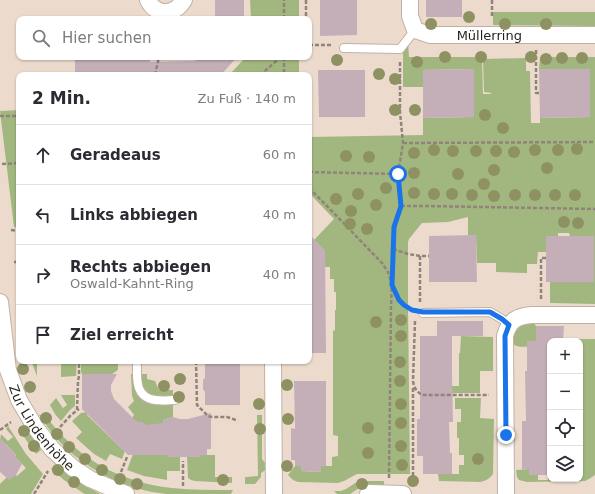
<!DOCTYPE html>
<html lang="de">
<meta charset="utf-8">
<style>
body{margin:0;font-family:"DejaVu Sans",sans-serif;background:#f7f7f7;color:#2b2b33}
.controls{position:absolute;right:12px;bottom:12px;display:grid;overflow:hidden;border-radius:8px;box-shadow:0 1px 3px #0004}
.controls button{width:36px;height:36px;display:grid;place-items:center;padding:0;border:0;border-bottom:1px solid #e1e1e2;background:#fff;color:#2b2b33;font:20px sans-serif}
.stop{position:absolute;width:12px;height:12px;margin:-9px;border:3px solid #1a73e8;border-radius:50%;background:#fff}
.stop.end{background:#1a73e8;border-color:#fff;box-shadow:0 1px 4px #0008}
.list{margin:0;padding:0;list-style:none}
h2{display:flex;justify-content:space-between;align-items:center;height:52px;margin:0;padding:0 16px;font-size:17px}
h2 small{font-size:13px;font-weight:400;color:#7c7c81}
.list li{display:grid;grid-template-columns:26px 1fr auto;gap:12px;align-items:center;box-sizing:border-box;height:60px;padding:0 16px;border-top:1px solid #e1e1e2}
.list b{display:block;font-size:15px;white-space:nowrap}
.list p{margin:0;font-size:13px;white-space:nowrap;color:#7c7c81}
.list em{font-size:13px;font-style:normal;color:#7c7c81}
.icon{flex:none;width:22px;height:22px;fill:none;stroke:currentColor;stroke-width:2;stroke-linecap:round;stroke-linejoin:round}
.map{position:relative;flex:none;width:595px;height:494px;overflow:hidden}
.search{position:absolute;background:#fff;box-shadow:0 1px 3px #0004;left:16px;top:16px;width:296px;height:44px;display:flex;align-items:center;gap:10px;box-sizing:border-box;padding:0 14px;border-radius:8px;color:#7c7c81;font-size:15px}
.panel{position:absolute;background:#fff;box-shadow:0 1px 3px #0004;left:16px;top:72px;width:296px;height:292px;border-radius:8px}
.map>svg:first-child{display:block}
</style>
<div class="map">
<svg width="595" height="494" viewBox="0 0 595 494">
<rect width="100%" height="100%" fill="#ecdbcd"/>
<g fill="#a2b780">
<path d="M250,0H299V19H251Z"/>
<path d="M493,12H595V26L493,25Z"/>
<path d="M408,43L409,57H482L483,94H490L492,93L484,92L483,59L526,58V71H530L531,123H540V118L590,117V69H539L540,57H595V304L550,303V282H594V236H570L569,233H558V236H546V252H538L537,264H527V273L496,272V263H477L476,236L468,235V217L448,222L422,223L409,239L408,242V304L410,474H357L344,481L338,483L298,482L293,480L288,475L295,466H301V471L321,472V466H332V457L338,456V436L333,435V331L335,330V310H336V292H334V279H330V267H325V251L314,240L334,219L312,196H309V137L423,135V118L474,117L473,69L423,70V87H403V50Z"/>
<path d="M246,57H299V75H229Z"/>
<path d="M19,110V228L14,227L0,111Z"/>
<path d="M532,321L536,326V341L533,347C525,346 517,349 511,342C516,328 519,326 532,321Z"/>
<path d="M461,336L493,337V371H480V393H424L452,386H459V353H460Z"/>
<path d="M574,339H595V475L589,479L585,481L527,482L519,480L517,477L516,470L529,469V475H538V480H548V476H550V479H580V341H573Z"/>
<path d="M61,361H77L76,376L61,377V364H37V376L32,363L34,362H61Z"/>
<path d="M81,361H118V370L112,374H82L81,372Z"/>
<path d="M131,374H147V379L155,381L159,390H173V417L163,420V424L147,426L141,422H137L132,418L134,415L128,407L134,401L132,396Z"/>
<path d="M61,395H75V406L70,410L61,421L55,414L50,405L56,398L63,408L67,405Z"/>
<path d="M455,398H481L480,418L494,419L493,474C489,479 486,481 480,482L439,481L438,474H459V465H464V455H459V438H457V422H461V409H455Z"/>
<path d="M87,412V415L122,449L125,451L122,459L110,454L106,461L94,454L76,438L82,432L72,421L81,413Z"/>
<path d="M39,415H45C77,458 118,482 172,488C192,490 213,490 233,490L231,494C217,494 203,494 188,494C181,494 174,494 167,494C128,490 92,473 64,446C54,437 47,426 39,415Z"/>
<path d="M257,415H262V459L266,464L267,469L261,473V477L255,484H245V477L258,476Z"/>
<path d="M24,425L41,450L36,454L26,440L19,428Z"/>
<path d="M8,426L26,454L43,474L31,494H0V484L6,478L16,475L17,476L26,468L15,457L16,455L6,444L4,445L0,441L1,434L8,441L13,437L6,429Z"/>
<path d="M133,454L138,455H167L168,457H180V471H167V480L144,476L127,470Z"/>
<path d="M201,455H215V477H232V483L195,481L191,480L188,478L187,457H200Z"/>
<path d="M55,464L77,481L100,494H85L83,493L64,480L51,469Z"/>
<path d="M367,481H384V487H366L359,488L350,494H337L334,491H341L346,489L355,483Z"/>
</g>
<g fill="#c4afb9">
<rect x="215" y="0" width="29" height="19"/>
<path d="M320,0H357V35L320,36Z"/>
<rect x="426" y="0" width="36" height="17"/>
<path d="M75,57H150V62L195,61L199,57H237L221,75H75Z"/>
<path d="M474,69V117L423,118V70Z"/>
<path d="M539,69H590V117L540,118Z"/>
<path d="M318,70H365V117H319Z"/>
<path d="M309,234L325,251L326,353H309Z"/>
<path d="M476,235L477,282H429V236Z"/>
<rect x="546" y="236" width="48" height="46"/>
<path d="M437,321H483V336H452V375L453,422H449L450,453H452V474H423V456H417V419H420V336H437Z"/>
<path d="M536,326H564L563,341H550V475H529V469H522V421H526L525,371H527V341H536Z"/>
<path d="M205,361H240V405H205V392L203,389V380L205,378Z"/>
<path d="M82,374H117L111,385V391L114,399L137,422H141L146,425L163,423V420L168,418L173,417L180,419H188L211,413V449H207V455H201V457H167V455H128L82,409Z"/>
<path d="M294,381H326V466H321V472L301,471V466H295V460H291V428L295,429Z"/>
<path d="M0,438L16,455L15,457L22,464L16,475L9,480L0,472Z"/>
</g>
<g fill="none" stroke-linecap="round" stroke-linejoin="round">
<defs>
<g id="lane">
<path d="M344,48L400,49L415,30"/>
<path d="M423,313L490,312L502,319L509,325"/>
<path d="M137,361C137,377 134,397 155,400C162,401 169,400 175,400"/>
</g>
<g id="street">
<path d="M148,0C156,17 175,15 184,0"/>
<path id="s1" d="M410,0V16L415,30L430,35H595"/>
<path id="s2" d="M0,302L8,370L19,400L35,427L52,449L73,468L90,479L116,490L126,494"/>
<path d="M273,361L274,494"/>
<path d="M368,494L369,493L403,494"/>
<path d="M506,494L505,336C509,321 516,316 532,315H595"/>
</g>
</defs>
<use href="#lane" stroke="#c1b1a3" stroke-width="10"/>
<use href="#street" stroke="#c1b1a3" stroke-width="18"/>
<g stroke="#90847a" stroke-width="2.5" stroke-dasharray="4 2" stroke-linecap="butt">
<path d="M306,0V19"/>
<path d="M492,0V18"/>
<path d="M284,19V0"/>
<path d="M309,45H333"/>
<path d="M536,50V93H539"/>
<path d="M284,57V75"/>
<path d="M155,75L159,57"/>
<path d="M260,75L281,57"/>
<path d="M0,116H19"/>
<path d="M403,143L595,142"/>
<path d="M2,164L19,163"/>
<path d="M309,172L398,174"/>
<path d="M309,188L326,205L382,263L388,272L392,285L399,300L404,305L413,310"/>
<path d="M401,206H428L595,209"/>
<path d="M11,230L19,231"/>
<path d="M393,249L408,254L420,256"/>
<path d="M14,262H19"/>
<path d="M18,293H19"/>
<path d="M541,299V258H546"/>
<path d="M420,302V256H429"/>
<path d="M415,321L413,381C414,388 416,391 422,395H489"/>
<path d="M196,361L197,405L208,416L212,417H227L236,420"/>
<path d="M413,388V478"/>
<path d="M77,410L78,381L79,376V361"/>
<path d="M60,427L71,415L79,409"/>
<path d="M0,430L11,422"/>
<path d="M121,472L127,457"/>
<path d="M389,478L391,307L394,227L401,206L398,174L403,143L400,112V61"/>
<path d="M183,486V461"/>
<path d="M34,494L48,471"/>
</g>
<use href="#lane" stroke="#fff" stroke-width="8"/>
<use href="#street" stroke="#fff" stroke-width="16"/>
</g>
<g fill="#8e9263">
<circle cx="469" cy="17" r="6"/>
<circle cx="431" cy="24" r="6"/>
<circle cx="505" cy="24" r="6"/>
<circle cx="546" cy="24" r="6"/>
<circle cx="445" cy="57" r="6"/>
<circle cx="481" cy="57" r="6"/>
<circle cx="531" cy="57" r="6"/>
<circle cx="562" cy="58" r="6"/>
<circle cx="582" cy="58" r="6"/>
<circle cx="546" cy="59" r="6"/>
<circle cx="337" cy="60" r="6"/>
<circle cx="417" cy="62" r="6"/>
<circle cx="379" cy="74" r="6"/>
<circle cx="395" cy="79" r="6"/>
<circle cx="395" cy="110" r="6"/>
<circle cx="415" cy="110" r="6"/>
<circle cx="485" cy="115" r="6"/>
<circle cx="503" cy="128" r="6"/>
<circle cx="577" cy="149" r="6"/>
<circle cx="434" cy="150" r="6"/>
<circle cx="535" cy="150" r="6"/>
<circle cx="558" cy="150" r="6"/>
<circle cx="453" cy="151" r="6"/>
<circle cx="476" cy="151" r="6"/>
<circle cx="496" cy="151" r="6"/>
<circle cx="514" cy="152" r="6"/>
<circle cx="414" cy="153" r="6"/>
<circle cx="346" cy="156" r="6"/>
<circle cx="369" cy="157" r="6"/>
<circle cx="547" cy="168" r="6"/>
<circle cx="494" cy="170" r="6"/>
<circle cx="414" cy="173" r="6"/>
<circle cx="458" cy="174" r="6"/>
<circle cx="484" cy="184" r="6"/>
<circle cx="386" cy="188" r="6"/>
<circle cx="414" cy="193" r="6"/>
<circle cx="358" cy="194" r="6"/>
<circle cx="434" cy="194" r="6"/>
<circle cx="452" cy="194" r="6"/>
<circle cx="472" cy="195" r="6"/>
<circle cx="515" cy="195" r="6"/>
<circle cx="535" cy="195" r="6"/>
<circle cx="555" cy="195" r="6"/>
<circle cx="575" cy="195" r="6"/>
<circle cx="494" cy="196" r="6"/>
<circle cx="336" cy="199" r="6"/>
<circle cx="376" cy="205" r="6"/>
<circle cx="351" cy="211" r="6"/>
<circle cx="564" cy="222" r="6"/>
<circle cx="578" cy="223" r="6"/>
<circle cx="350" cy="224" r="6"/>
<circle cx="367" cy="229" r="6"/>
<circle cx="401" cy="320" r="6"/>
<circle cx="376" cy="322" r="6"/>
<circle cx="401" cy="336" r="6"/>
<circle cx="400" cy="362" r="6"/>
<circle cx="23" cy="369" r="6"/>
<circle cx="180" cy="379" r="6"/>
<circle cx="400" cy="381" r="6"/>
<circle cx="287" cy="385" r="6"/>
<circle cx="164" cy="386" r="6"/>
<circle cx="30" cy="387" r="6"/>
<circle cx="179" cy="397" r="6"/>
<circle cx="259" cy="404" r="6"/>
<circle cx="401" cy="404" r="6"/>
<circle cx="46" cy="418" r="6"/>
<circle cx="288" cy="419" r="6"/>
<circle cx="401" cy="423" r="6"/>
<circle cx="368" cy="428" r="6"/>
<circle cx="260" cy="429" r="6"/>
<circle cx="24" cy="431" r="6"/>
<circle cx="57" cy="434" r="6"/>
<circle cx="34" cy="446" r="6"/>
<circle cx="401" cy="446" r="6"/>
<circle cx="69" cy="447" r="6"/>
<circle cx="368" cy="453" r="6"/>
<circle cx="85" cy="459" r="6"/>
<circle cx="478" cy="459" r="6"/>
<circle cx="402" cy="465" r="6"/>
<circle cx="287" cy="466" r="6"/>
<circle cx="58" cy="470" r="6"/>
<circle cx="102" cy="470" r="6"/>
<circle cx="120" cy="479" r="6"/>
<circle cx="223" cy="480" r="6"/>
<circle cx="413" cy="481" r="6"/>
<circle cx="74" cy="482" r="6"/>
<circle cx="137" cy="484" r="6"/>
<circle cx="362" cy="484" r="6"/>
</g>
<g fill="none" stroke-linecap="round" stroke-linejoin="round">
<path stroke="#1a73e8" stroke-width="5" d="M398,174L401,206L394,227L392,285L399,300L404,305L412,310L423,312H490L502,319L509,325L505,336L506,435"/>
</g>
<g text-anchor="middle" stroke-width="3" stroke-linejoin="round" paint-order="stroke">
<g font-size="13" fill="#251f19" stroke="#fff">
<text dy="5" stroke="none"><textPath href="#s1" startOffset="106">Müllerring</textPath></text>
<text dy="5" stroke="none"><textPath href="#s2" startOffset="136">Zur Lindenhöhe</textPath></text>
</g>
</g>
</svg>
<div class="controls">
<button>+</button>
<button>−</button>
<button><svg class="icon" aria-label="locate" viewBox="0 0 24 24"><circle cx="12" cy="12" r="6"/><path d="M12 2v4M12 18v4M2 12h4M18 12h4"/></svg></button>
<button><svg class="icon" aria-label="layers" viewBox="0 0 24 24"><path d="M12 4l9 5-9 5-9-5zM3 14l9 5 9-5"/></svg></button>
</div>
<div class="stop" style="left:398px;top:174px"></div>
<div class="stop end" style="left:506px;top:435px"></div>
<div class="search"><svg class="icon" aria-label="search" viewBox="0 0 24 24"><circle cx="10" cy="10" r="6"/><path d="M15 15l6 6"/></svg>Hier suchen</div>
<section class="panel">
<h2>2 Min.<small>Zu Fuß · 140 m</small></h2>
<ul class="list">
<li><svg class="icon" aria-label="ahead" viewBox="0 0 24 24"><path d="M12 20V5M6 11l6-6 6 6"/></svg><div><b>Geradeaus</b></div><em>60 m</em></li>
<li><svg class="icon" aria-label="left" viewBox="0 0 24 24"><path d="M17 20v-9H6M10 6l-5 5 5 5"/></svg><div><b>Links abbiegen</b></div><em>40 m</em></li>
<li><svg class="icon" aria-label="right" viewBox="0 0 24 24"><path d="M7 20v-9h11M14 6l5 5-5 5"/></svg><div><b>Rechts abbiegen</b><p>Oswald-Kahnt-Ring</p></div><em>40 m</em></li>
<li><svg class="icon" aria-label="arrive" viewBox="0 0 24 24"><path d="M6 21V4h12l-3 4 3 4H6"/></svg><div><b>Ziel erreicht</b></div></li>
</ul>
</section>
</div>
